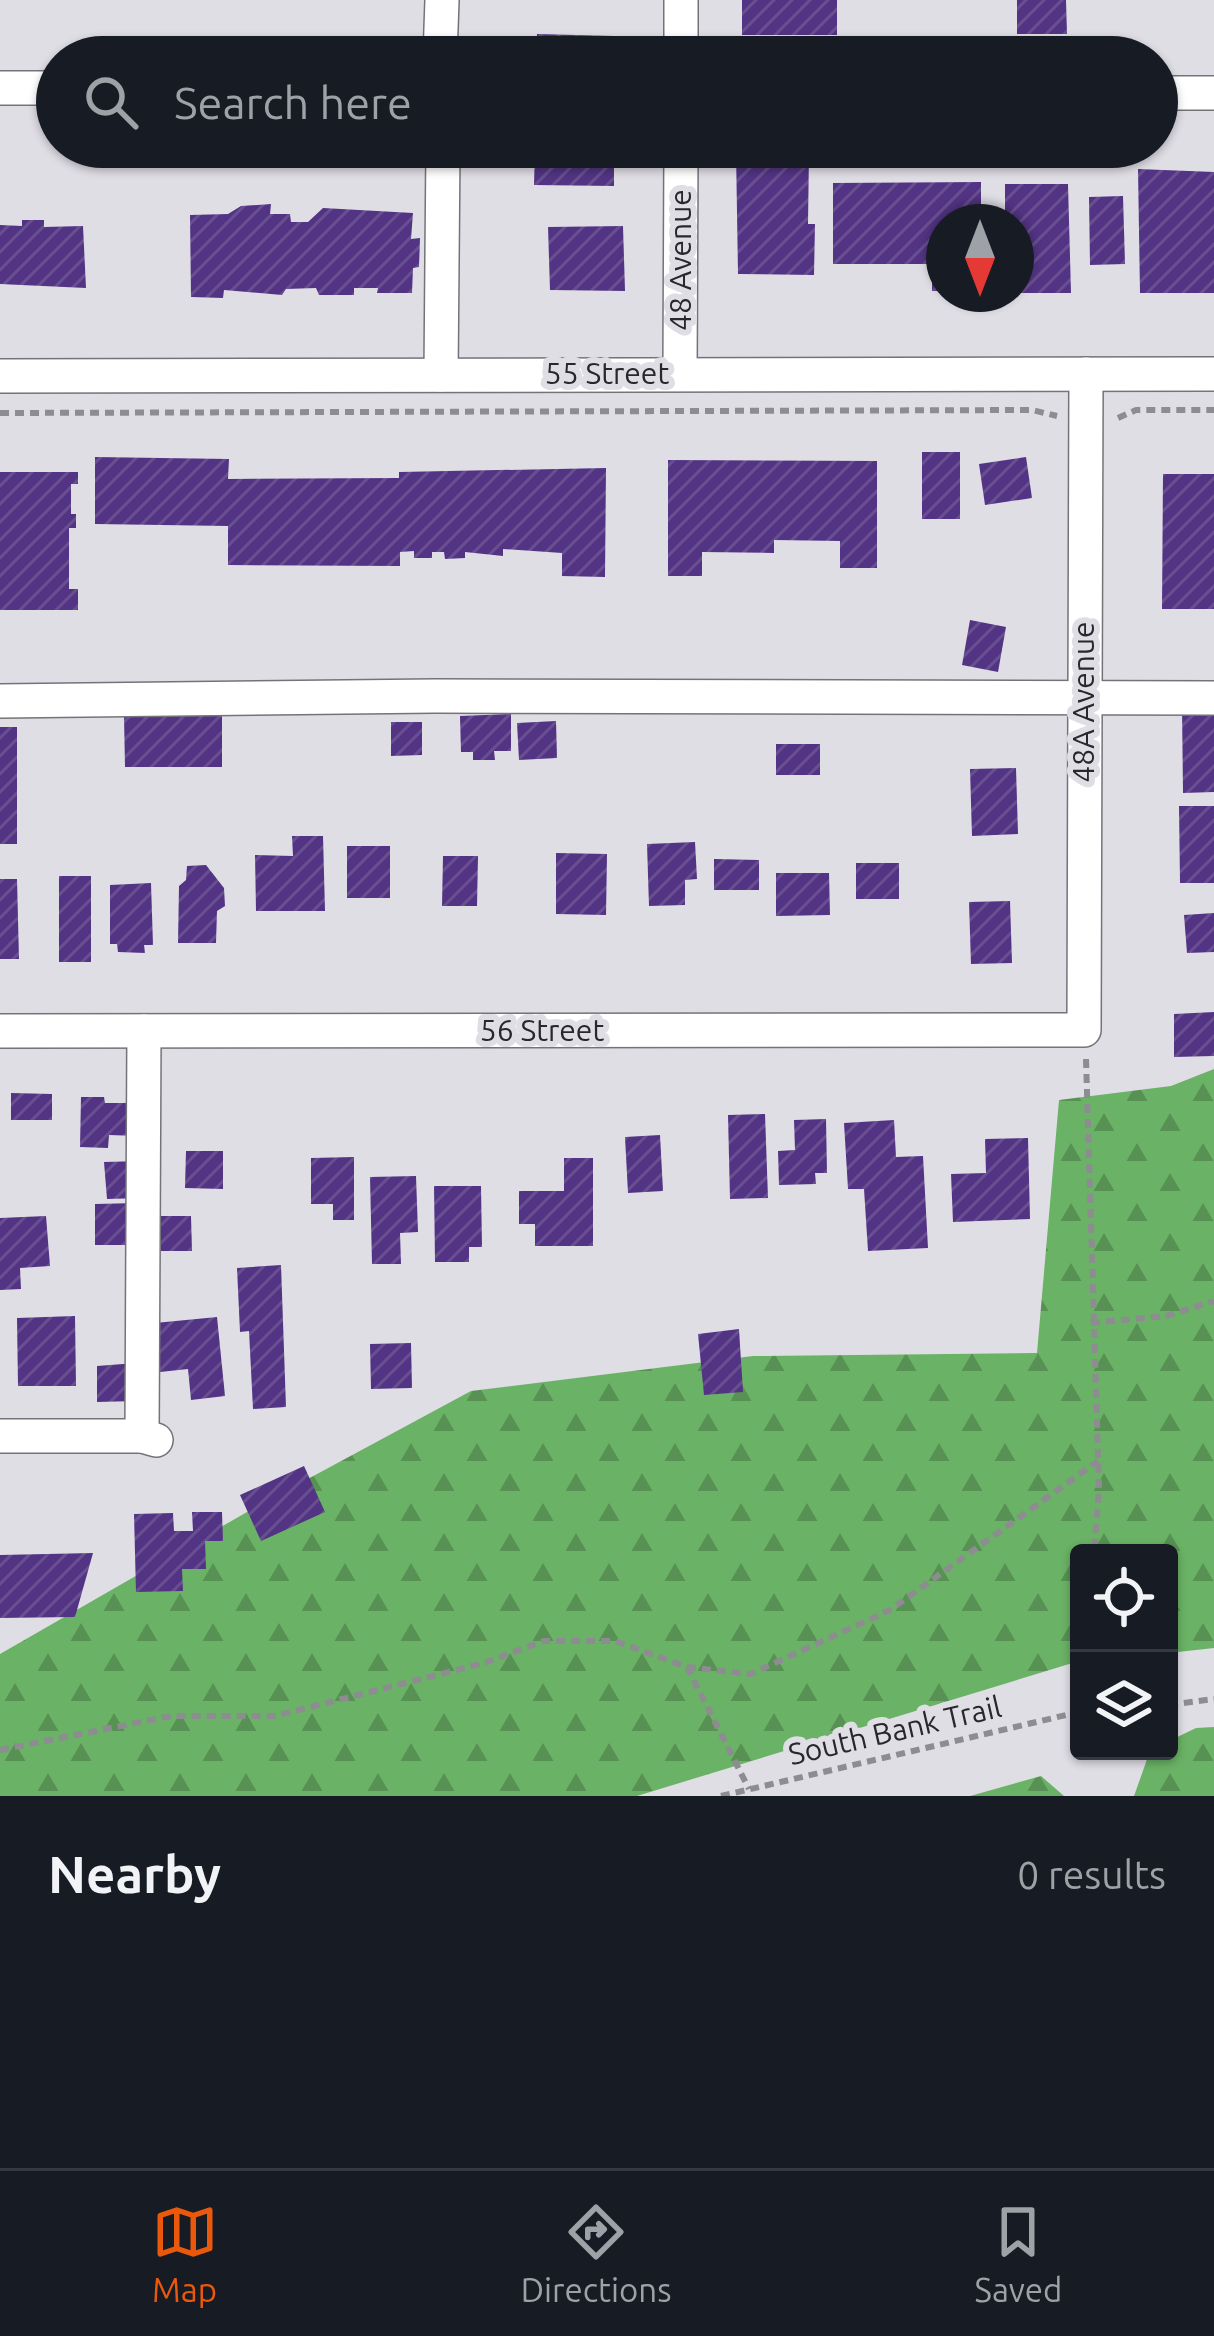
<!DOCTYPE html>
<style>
body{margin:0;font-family:Ubuntu,sans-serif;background:#20242c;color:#f1f3f6}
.controls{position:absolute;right:36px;bottom:36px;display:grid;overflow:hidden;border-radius:12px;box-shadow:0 3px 9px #0004}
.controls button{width:108px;height:108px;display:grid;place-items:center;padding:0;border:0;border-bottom:3px solid #363941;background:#171b24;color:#f1f3f6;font:60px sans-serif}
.compass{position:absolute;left:926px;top:204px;width:108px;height:108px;border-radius:50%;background:#171b24;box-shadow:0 3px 9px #0004;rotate:180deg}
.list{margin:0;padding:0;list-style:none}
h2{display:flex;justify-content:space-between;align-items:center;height:156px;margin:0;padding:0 48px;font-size:51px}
h2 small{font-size:39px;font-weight:400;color:#9ea1a6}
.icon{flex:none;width:66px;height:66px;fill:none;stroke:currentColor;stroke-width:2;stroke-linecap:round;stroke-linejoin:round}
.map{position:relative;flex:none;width:1214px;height:1796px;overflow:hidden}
.search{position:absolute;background:#171b24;box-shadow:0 3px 9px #0004;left:36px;right:36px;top:36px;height:132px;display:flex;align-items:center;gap:30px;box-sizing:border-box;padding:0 42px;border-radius:66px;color:#9ea1a6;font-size:45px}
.sheet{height:372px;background:#171b24}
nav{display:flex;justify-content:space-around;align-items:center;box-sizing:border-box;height:168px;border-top:3px solid #363941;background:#171b24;font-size:33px;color:#9ea1a6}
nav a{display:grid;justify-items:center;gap:6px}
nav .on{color:#ea580c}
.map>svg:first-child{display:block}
</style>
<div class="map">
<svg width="1214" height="1796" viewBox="0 0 1214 1796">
<defs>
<pattern id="forest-firs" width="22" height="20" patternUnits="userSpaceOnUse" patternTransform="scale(3)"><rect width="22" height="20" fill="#6ab265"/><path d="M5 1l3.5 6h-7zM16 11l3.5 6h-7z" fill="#579153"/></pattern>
<pattern id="building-hatch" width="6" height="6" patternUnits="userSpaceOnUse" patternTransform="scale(3)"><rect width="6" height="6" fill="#533484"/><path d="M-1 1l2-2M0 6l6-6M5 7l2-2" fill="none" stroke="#685090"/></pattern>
</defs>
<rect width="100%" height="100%" fill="#e0dee5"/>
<g fill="url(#forest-firs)">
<path d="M1214,1069V1648L1169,1653V1553H1079V1661L637,1796H0V1654L254,1508L471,1391L753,1356L1037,1353L1059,1100L1171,1086Z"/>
<path d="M1214,1727V1796H1134L1150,1751H1169V1741L1196,1728Z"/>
<path d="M1041,1776L1064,1796H970Z"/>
</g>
<g fill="url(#building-hatch)">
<rect x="742" y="0" width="95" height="35"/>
<path d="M1017,0H1066L1067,34H1017Z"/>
<path d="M537,34L614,36V57H536Z"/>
<path d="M535,147H614V186L534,185Z"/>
<path d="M736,151L809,152L808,224H815L814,275L738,274Z"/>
<path d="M1138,169L1214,172V293H1140Z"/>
<path d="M981,182V222H944V291H932V264H833V183Z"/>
<path d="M1005,184H1068L1071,293H1016V222H1005Z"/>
<path d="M1123,196L1125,264L1090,265L1089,197Z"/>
<path d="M271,204L270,214H290L291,222H308L323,208L413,213L411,239L420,238L419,267L413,268L412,293H377L378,288H354V295H319L316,288L286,289L282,295L224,290L223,298L191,297L190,215L228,214L241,206Z"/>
<path d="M22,220H44V227L83,226L86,288L0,284V225L22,226Z"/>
<path d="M623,226L625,291L550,290L548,227Z"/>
<rect x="922" y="452" width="38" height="67"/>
<path d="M95,457L229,459L228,479L399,478V472L606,468L605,577L562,576V553L503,549V556L465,552V558L445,559L444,552H432V558H414V551L400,552V566L228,565V526L95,524Z"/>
<path d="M1026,457L1032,498L985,505L979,464Z"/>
<path d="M668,460L877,461V568H840V541L774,540V553L702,552V576H668Z"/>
<path d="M0,472H78V484H71V514H76V528H69V589H78V610H0Z"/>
<path d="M1163,474H1214V609H1162Z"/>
<path d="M970,620L1006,627L998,672L962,665Z"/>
<path d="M1182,706H1214V792L1183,793Z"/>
<path d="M511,714V751H494L495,760H473V752H461L460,716Z"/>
<path d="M124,716H222V767H125Z"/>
<path d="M556,721L557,758L519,760L517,723Z"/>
<path d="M391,722H422V755L391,756Z"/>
<rect x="0" y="727" width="17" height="117"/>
<rect x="776" y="744" width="44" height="31"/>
<path d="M1016,768L1018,834L972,836L970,769Z"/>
<path d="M1179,806H1214V883H1180Z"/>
<path d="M292,836H323L325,911H256L255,855L293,856Z"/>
<path d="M695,842L697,879L685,880V905L649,906L647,844Z"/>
<rect x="347" y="846" width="43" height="52"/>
<path d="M556,853L607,854L606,915L556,914Z"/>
<path d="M443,856H478L477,906H442Z"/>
<path d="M714,859L759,860V890H714Z"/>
<rect x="856" y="863" width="43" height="36"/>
<path d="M206,865L224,888L225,906L217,911L216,943H178L179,886L186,880L187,866Z"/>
<path d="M776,873H829L830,915L776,916Z"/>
<rect x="59" y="876" width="32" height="86"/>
<path d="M0,879H17L19,959H0Z"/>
<path d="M151,883L153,945H144L145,953L118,952L117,944H110V885Z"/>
<path d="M1010,901L1012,963L971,964L969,902Z"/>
<path d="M1214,913V952L1187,953L1184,915Z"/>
<path d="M1214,1012V1056L1174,1057V1014Z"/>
<path d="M11,1093L52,1094V1120H11Z"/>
<path d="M81,1097H104L105,1103H138V1136L109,1135L108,1148L80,1147Z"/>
<path d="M765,1114L768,1198L730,1199L728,1115Z"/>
<path d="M826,1119L827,1173H815L816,1184L779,1185L778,1151L795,1150L794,1120Z"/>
<path d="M894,1120L896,1157L923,1156L928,1248L868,1251L864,1189H848L844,1123Z"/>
<path d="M660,1135L663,1191L628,1193L625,1137Z"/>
<path d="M1028,1138L1030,1219L953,1222L951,1174L986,1173L985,1139Z"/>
<path d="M186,1151H223V1189L185,1188Z"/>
<path d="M354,1157V1220H333V1204H311V1158Z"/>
<path d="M564,1158H593V1246H535V1224H519V1191H564Z"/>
<path d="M141,1161L142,1198L107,1199L104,1162Z"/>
<path d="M416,1176L418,1232L400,1233L401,1264H372L370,1177Z"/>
<path d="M434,1186H481L482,1247H469V1262H435Z"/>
<path d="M138,1203V1245H95V1204Z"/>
<path d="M46,1216L50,1266L20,1268L21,1289L0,1290V1218Z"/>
<path d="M160,1216H191L192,1251H161Z"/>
<path d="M281,1265L286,1407L253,1409L249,1331L240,1332L237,1268Z"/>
<path d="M75,1316L76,1386H18L17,1318Z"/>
<path d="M217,1317L225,1396L191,1400L188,1369L160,1372L155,1323Z"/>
<path d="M739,1329L743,1392L704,1395L698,1334Z"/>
<path d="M411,1343L412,1388L371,1389L370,1344Z"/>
<path d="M136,1363V1401L97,1402V1366Z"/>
<path d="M304,1466L325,1512L261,1541L240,1495Z"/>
<path d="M192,1512H222L223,1541H205L206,1569H182L183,1591L136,1592L134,1514L173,1513L174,1531H193Z"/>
<path d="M93,1553L75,1617L0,1618V1555Z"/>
</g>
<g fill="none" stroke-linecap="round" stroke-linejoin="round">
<defs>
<g id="minor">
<path d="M681,0V57"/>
<path d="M440,57L442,0"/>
<path d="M0,88H57"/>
<path d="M1157,93H1214"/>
<path d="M680,373L681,147"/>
<path d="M441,375L443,147"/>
<path d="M0,376L1214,374"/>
<path d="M0,701L435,696L1214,698"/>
<path d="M0,1031L1084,1030L1086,374"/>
<path d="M0,1436H142L156,1440"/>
<path d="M142,1436L144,1031"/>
</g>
</defs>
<use href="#minor" stroke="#747378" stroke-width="36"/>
<g stroke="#8d8c91" stroke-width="6" stroke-dasharray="9 6" stroke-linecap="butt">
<path d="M0,413L1032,410L1057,416"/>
<path d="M1118,418L1136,410H1214"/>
<path d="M1086,1059L1099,1488L1094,1553"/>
<path d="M1091,1323L1166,1316L1214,1301"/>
<path d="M687,1667L751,1674L890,1610L1098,1461"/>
<path d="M1169,1705L1214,1699"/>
<path d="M0,1750L171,1716H275L484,1663L544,1641H615L687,1667L749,1789"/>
<path d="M721,1796L1079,1712"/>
</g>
<use href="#minor" stroke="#fff" stroke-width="33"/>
</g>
<g text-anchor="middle" stroke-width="12" stroke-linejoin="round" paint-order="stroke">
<g font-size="30" fill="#28272a" stroke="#e0dee5">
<text transform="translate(681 260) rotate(-90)" y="10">48 Avenue</text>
<text x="607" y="384">55 Street</text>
<text transform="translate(1084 702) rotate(-90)" y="10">48A Avenue</text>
<text x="542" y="1041">56 Street</text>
<text transform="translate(895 1731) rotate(-13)" y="10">South Bank Trail</text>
</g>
</g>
</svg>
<div class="controls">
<button><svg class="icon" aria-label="locate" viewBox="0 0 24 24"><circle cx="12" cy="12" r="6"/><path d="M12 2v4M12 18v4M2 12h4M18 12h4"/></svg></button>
<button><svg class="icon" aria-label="layers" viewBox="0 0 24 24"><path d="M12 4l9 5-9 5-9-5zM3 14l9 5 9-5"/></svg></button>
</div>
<svg class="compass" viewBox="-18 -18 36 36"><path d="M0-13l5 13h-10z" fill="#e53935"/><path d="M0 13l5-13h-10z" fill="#9ea1a6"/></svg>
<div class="search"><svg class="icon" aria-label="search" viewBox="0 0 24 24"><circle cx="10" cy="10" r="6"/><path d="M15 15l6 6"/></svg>Search here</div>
</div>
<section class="sheet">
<h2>Nearby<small>0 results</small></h2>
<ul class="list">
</ul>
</section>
<nav>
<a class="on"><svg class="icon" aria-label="map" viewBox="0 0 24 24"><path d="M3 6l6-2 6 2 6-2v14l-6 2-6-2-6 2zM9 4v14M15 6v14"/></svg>Map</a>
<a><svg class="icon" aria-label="directions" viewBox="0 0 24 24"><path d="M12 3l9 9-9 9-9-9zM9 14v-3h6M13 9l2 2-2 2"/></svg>Directions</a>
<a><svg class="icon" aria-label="saved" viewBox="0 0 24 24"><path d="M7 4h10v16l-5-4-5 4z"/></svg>Saved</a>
</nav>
